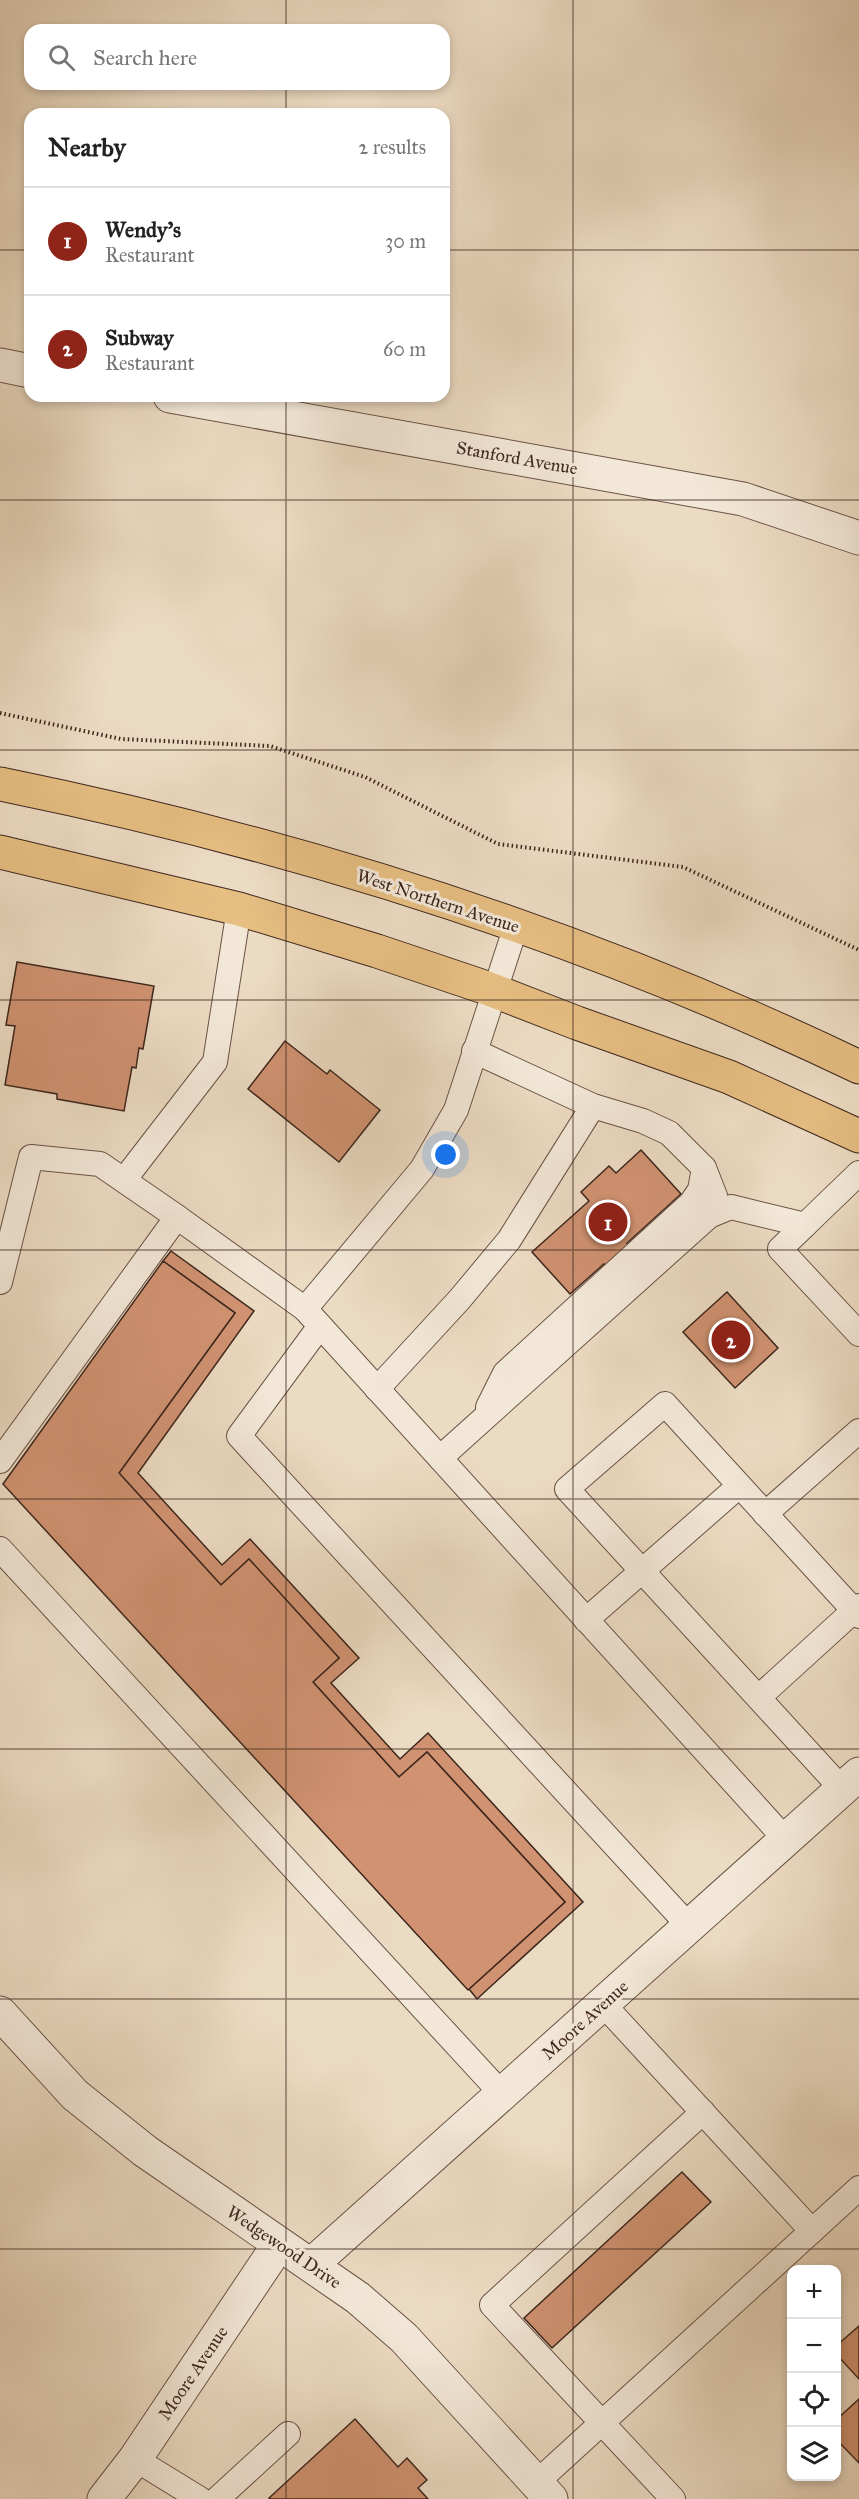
<!DOCTYPE html>
<meta charset="utf-8">
<style>
body{margin:0;font-family:"IM FELL Great Primer",serif;background:#f2f2f2;color:#222}
.controls{position:absolute;right:18px;bottom:18px;display:grid;overflow:hidden;border-radius:12px;box-shadow:0 3px 9px #0003}
.controls button{width:54px;height:54px;display:grid;place-items:center;padding:0;border:0;border-bottom:2px solid #e0e0e0;background:#fff;color:#222;font:30px sans-serif}
.you{position:absolute;left:446px;top:1155px;width:21px;height:21px;margin:-15px;border:4px solid #fff;border-radius:50%;background:#1a73e8;box-shadow:0 0 0 9px #1a73e833}
.badge{display:grid;place-items:center;width:39px;height:39px;border-radius:50%;background:#8f2418;color:#fff;font-size:20px;font-weight:700}
.pin{position:absolute;translate:-50% -50%;border:3px solid #fff;box-shadow:0 2px 6px #0006}
.list{margin:0;padding:0;list-style:none}
h2{display:flex;justify-content:space-between;align-items:center;height:78px;margin:0;padding:0 24px;font-size:26px}
h2 small{font-size:20px;font-weight:400;color:#767676}
.list li{display:grid;grid-template-columns:39px 1fr auto;gap:18px;align-items:center;box-sizing:border-box;height:108px;padding:0 24px;border-top:2px solid #e0e0e0}
.list b{display:block;font-size:22px;white-space:nowrap}
.list p{margin:0;font-size:20px;white-space:nowrap;color:#767676}
.list em{font-size:20px;font-style:normal;color:#767676}
.icon{flex:none;width:33px;height:33px;fill:none;stroke:currentColor;stroke-width:2;stroke-linecap:round;stroke-linejoin:round}
.map{position:relative;flex:none;width:859px;height:2499px;overflow:hidden}
.search{position:absolute;background:#fff;box-shadow:0 3px 9px #0003;left:24px;top:24px;width:426px;height:66px;display:flex;align-items:center;gap:15px;box-sizing:border-box;padding:0 21px;border-radius:18px;color:#767676;font-size:22px}
.panel{position:absolute;background:#fff;box-shadow:0 3px 9px #0003;left:24px;top:108px;width:426px;height:294px;border-radius:18px}
.map>svg:first-child{display:block}
</style>
<div class="map">
<svg width="859" height="2499" viewBox="0 0 859 2499">
<rect width="100%" height="100%" fill="#ecdbc3"/>
<filter id="stains"><feTurbulence type="fractalNoise" baseFrequency=".00333" numOctaves="4"/><feColorMatrix values="0 0 0 0 .2 0 0 0 0 .09 0 0 0 0 .02 0 0 0 .5 -.17"/></filter>
<radialGradient id="worn" r=".72"><stop offset=".6" stop-color="#630" stop-opacity="0"/><stop offset="1" stop-color="#630" stop-opacity=".3"/></radialGradient>
<g fill="#d09271" stroke="#3d261d" stroke-width="1.5">
<path d="M17,962L154,986L143,1049L139,1048L136,1068L132,1067L124,1111L57,1099V1094L5,1085L15,1026L6,1025Z"/>
<path d="M285,1041L327,1074L330,1070L380,1110L339,1162L248,1089Z"/>
<path d="M641,1150L681,1194L627,1243L629,1246L606,1267L604,1264L570,1294L532,1252L589,1201L581,1192L609,1166L616,1173Z"/>
<path d="M171,1251L254,1311L138,1473L222,1565L250,1539L359,1658L331,1683L400,1759L428,1733L583,1902L477,1999L469,1989L565,1902L427,1752L399,1777L313,1682L339,1658L249,1559L221,1585L119,1473L235,1313L163,1261Z"/>
<path d="M163,1261L235,1313L119,1473L221,1585L249,1559L339,1658L313,1682L399,1777L427,1752L565,1902L468,1990L3,1484Z"/>
<path d="M727,1292L778,1348L735,1388L683,1332Z"/>
<path d="M682,2172L711,2202L552,2348L524,2318Z"/>
<path d="M859,2326V2379L836,2354V2346Z"/>
<path d="M859,2399V2463L836,2439V2420Z"/>
<path d="M355,2419L398,2467L407,2458L427,2480L418,2488L428,2499H271L269,2498Z"/>
</g>
<g fill="none" stroke-linecap="round" stroke-linejoin="round">
<defs>
<g id="service">
<path d="M124,1180L215,1062L239,909"/>
<path d="M709,1216L731,1207L805,1225L859,1173"/>
<path d="M805,1225L780,1249L859,1334"/>
<path d="M0,1282L31,1157L100,1164L177,1217"/>
<path d="M305,1309L422,1169L456,1110L516,926"/>
<path d="M320,1326L239,1436L689,1926"/>
<path d="M377,1389L459,1300L509,1240L593,1106"/>
<path d="M488,1407L505,1373L691,1203L700,1190L704,1168"/>
<path d="M440,1458L709,1216L715,1196L704,1168L669,1133L643,1121L593,1106L474,1051"/>
<path d="M0,1461L177,1217L305,1309L786,1840"/>
<path d="M765,1514L859,1431"/>
<path d="M0,1549L502,2094"/>
<path d="M586,1620L739,1486"/>
<path d="M759,1697L859,1606"/>
<path d="M842,1789L567,1489L665,1404L859,1616"/>
<path d="M603,2004L812,2231"/>
<path d="M135,2459L200,2499"/>
<path d="M536,2483L859,2188"/>
<path d="M217,2499L288,2434"/>
<path d="M673,2499L492,2305L703,2112"/>
</g>
<g id="minor">
<path d="M0,365L30,371"/>
<path d="M170,396L743,499L859,538"/>
<path d="M104,2499L135,2459L279,2244"/>
</g>
<g id="tertiary">
<path d="M0,2013L75,2095L145,2151L358,2298L404,2338L551,2499"/>
<path d="M311,2265L859,1774"/>
</g>
<g id="primary">
<path d="M0,784C295,844 587,936 859,1067"/>
<path d="M0,852L239,909L377,951L484,987L577,1023L729,1077L859,1136"/>
</g>
</defs>
<use href="#service" stroke="#695346" stroke-width="26"/>
<use href="#minor" stroke="#695346" stroke-width="35"/>
<use href="#tertiary" stroke="#695346" stroke-width="35"/>
<use href="#primary" stroke="#3d261d" stroke-width="35"/>
<path stroke="#3d261d" stroke-width="4" stroke-dasharray="1.5 3" stroke-linecap="butt" d="M0,713L121,739L270,746L365,777L498,844L683,867L859,950"/>
<use href="#service" stroke="#f3e8d8" stroke-width="24"/>
<use href="#minor" stroke="#f3e8d8" stroke-width="33"/>
<use href="#tertiary" stroke="#f3e8d8" stroke-width="33"/>
<use href="#primary" stroke="#e6be82" stroke-width="33"/>
</g>
<path fill="none" stroke="#3d261d" stroke-width="1.5" stroke-opacity="0.55" d="M286,0V30M573,0V2499M286,84V114M0,250H30M444,250H859M286,396V2499M0,500H859M0,750H859M0,1000H859M0,1250H859M0,1499H859M0,1749H859M0,1999H859M0,2249H859"/>
<g text-anchor="middle" stroke-width="6" stroke-linejoin="round" paint-order="stroke">
<g font-size="18" fill="#3d261d" stroke="#f3e8d8">
<text transform="translate(517 458) rotate(10)" y="6">Stanford Avenue</text>
<text transform="translate(438 901) rotate(18)" y="6">West Northern Avenue</text>
<text transform="translate(585 2020) rotate(-42)" y="6">Moore Avenue</text>
<text transform="translate(284 2247) rotate(34)" y="6">Wedgewood Drive</text>
<text transform="translate(193 2373) rotate(-56)" y="6">Moore Avenue</text>
</g>
</g>
<rect width="100%" height="100%" filter="url(#stains)"/>
<rect width="100%" height="100%" fill="url(#worn)"/>
</svg>
<div class="controls">
<button>+</button>
<button>−</button>
<button><svg class="icon" aria-label="locate" viewBox="0 0 24 24"><circle cx="12" cy="12" r="6"/><path d="M12 2v4M12 18v4M2 12h4M18 12h4"/></svg></button>
<button><svg class="icon" aria-label="layers" viewBox="0 0 24 24"><path d="M12 4l9 5-9 5-9-5zM3 14l9 5 9-5"/></svg></button>
</div>
<div class="you"></div>
<div class="pin badge" style="left:608px;top:1222px">1</div>
<div class="pin badge" style="left:731px;top:1340px">2</div>
<div class="search"><svg class="icon" aria-label="search" viewBox="0 0 24 24"><circle cx="10" cy="10" r="6"/><path d="M15 15l6 6"/></svg>Search here</div>
<section class="panel">
<h2>Nearby<small>2 results</small></h2>
<ul class="list">
<li><span class="badge">1</span><div><b>Wendy's</b><p>Restaurant</p></div><em>30 m</em></li>
<li><span class="badge">2</span><div><b>Subway</b><p>Restaurant</p></div><em>60 m</em></li>
</ul>
</section>
</div>
